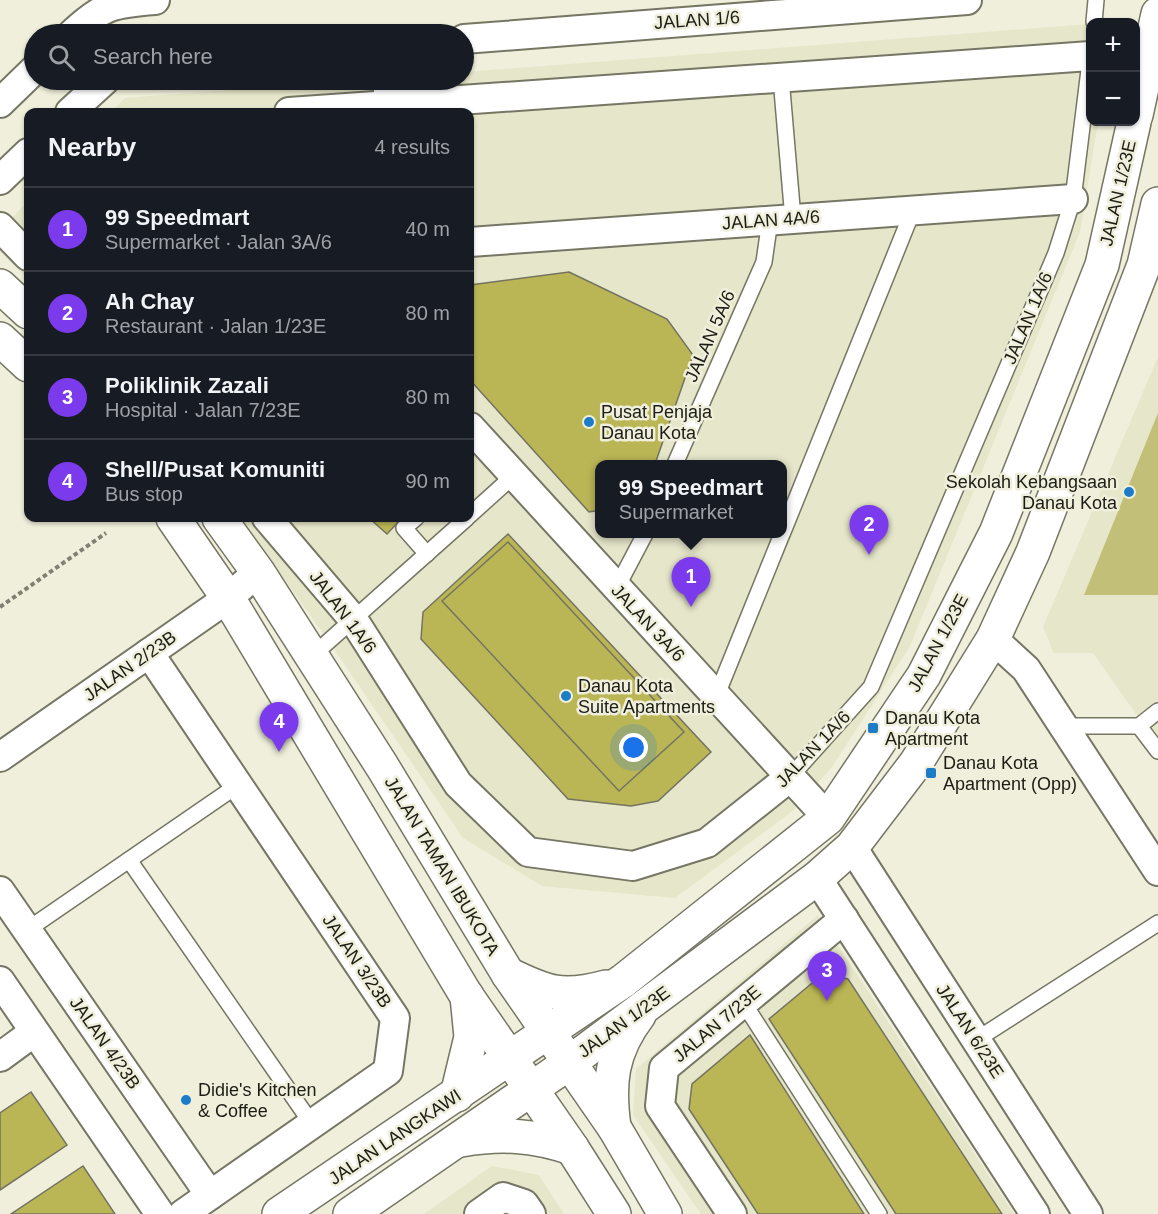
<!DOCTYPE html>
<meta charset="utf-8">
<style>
body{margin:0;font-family:Arial,sans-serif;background:#242831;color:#f1f3f6}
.controls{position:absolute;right:18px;top:18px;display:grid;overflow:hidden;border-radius:12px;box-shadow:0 2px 4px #0004}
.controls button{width:54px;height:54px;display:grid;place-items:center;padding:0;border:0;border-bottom:2px solid #363941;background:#171b24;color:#f1f3f6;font:30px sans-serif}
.you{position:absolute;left:634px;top:748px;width:21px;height:21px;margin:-15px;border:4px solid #fff;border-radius:50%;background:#1a73e8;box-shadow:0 0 0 9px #1a73e833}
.badge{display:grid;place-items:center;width:39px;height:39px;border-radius:50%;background:#7c3aed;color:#fff;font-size:20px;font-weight:700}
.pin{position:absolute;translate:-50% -50px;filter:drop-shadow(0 2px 3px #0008)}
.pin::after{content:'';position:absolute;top:32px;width:21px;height:18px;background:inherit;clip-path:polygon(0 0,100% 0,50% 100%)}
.popup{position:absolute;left:595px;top:460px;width:192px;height:78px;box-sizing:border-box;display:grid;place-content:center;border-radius:12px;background:#171b24;filter:drop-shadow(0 2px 4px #0005);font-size:20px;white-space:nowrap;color:#9ea1a6}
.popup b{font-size:22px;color:#f1f3f6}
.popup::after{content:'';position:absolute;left:50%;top:100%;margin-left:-12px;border:12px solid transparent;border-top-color:#171b24}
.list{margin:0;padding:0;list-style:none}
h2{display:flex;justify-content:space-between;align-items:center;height:78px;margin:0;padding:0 24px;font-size:26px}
h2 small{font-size:20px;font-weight:400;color:#9ea1a6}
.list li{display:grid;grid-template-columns:39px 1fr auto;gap:18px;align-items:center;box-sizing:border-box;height:84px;padding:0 24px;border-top:2px solid #363941}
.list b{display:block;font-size:22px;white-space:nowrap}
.list p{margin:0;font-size:20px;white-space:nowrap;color:#9ea1a6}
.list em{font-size:20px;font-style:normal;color:#9ea1a6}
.icon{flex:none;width:33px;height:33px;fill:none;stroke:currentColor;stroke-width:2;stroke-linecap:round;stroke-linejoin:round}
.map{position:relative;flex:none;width:1158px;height:1214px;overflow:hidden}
.search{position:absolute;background:#171b24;box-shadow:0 2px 4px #0004;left:24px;top:24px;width:450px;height:66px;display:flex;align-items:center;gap:15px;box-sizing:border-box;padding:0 21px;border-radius:33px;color:#9ea1a6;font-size:22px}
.panel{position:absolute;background:#171b24;box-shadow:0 2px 4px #0004;left:24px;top:108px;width:450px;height:414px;border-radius:12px}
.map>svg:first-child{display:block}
</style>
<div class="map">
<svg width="1158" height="1214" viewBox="0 0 1158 1214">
<rect width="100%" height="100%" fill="#efefdb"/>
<g fill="#e6e6ca" fill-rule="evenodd">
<path d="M1090,24V122H1098L1080,232L910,646L832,767L794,810L675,898L542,886L463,838L321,630L240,518H470V112H111L125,98L363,80H464V72ZM600,464H783V534H600Z"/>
<path d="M28,201V279L0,252V231Z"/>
<path d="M1158,357V745L1093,653H1054L1043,627Z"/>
<path d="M818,915L1014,1214H701L633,1115L636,1069Z"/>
<path d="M492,1166L539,1175L564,1214H424Z"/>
</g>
<path fill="#c2bf79" d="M1158,413V595H1084Z"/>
<g fill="#bbb655" stroke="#747362" stroke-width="1.5">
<path d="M569,272L667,319L693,355L655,464H600V510L589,512L470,380V285Z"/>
<path d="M369,518H402L387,534Z"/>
<path d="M508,534L711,752L658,801L631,806L568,799L421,639L423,612Z"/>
<path d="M508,542L684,732L619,791L442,601Z"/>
<path d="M823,974L848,979L1002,1214H896L769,1019Z"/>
<path d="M750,1035L864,1214H758L689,1109L692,1084Z"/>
<path d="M31,1092L67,1145L0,1190V1113Z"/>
<path d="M83,1166L115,1214H11Z"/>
</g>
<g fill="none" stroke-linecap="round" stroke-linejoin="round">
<defs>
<g id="lane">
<path d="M1094,22L1096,0"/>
<path d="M781,78L793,219"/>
<path d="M675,464L764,262L770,220"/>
<path d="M470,515L512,477"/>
<path d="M416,518L404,528L427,554"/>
<path d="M783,532L913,210"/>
<path d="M616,589L645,534"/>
<path d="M312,656L467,518"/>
<path d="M716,697L782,534"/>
<path d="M1063,726H1139L1158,711"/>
<path d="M1139,726L1158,751"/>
<path d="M790,777L871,687L1056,253L1073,199L1090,62"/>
<path d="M129,860L312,1124"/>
<path d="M27,930L238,785"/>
<path d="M743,1002L879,1214"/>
<path d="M976,1040L1158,923"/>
</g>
<g id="street">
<path d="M72,34C103,5 113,3 155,0"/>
<path d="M464,39L967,0"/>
<path d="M387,80L390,112"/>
<path d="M0,103L34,70"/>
<path d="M70,112L105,80"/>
<path d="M289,112L1090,56"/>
<path d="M0,180L28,153"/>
<path d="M0,227L28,256"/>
<path d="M470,242L1073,199"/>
<path d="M470,427L828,818"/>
<path d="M267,518L353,619L458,784L528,852L633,866L707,843L790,777"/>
<path d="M993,639L1026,669L1158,871"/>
<path d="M149,653L395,1018L388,1071L183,1214"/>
<path d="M0,757L228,598L258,572"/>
<path d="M852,847L1088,1214"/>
<path d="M817,878L1035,1214"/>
<path d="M0,891L210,1195"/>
<path d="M0,981L160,1214"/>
<path d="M0,1057L34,1032"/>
<path d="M479,1214L503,1197L524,1204L531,1214"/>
<path d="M732,1214L660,1106L664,1068L844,919"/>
</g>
<g id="secondary">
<path d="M1136,115L1158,14"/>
<path d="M0,286L28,312"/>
<path d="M0,339L28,365"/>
<path d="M173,518L228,598L466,995L572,1148L614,1214"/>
<path d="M219,518L258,572L382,766L508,974L614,1127L665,1214"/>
<path d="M508,974C547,993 562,999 606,987"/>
<path d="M457,1095L471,1037L467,996"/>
<path d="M614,1127C608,1083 611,1052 639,1015"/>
<path d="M461,1140C501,1133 533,1135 572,1148"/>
<path d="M279,1214L623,981L828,818L924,675L996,533L1102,265L1134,122"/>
<path d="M350,1214L569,1063L817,878L852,847L916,763L993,639L1033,552L1144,265L1158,204"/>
</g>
</defs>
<use href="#lane" stroke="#767664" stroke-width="18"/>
<use href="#street" stroke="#767664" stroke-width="32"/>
<use href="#secondary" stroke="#767664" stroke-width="36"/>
<path stroke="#818073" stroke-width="4" stroke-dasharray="4.5 3" stroke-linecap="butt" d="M0,607L106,533"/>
<use href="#lane" stroke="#fff" stroke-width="15"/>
<use href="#street" stroke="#fff" stroke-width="28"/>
<use href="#secondary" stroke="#fff" stroke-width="33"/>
</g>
<g fill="#1c7cc8" stroke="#efefdb" stroke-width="2">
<circle cx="589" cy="422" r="6"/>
<circle cx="1129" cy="492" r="6"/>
<circle cx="566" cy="696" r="6"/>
<rect x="867" y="722" width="12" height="12" rx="3"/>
<rect x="925" y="767" width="12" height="12" rx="3"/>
<circle cx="186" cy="1100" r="6"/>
</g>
<g text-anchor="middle" stroke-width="5" stroke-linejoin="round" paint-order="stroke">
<g font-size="18" fill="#1d1c15" stroke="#efefdb">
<text transform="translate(697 20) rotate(-4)" y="6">JALAN 1/6</text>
<text transform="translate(1118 193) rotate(-77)" y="6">JALAN 1/23E</text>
<text transform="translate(771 220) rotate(-4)" y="6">JALAN 4A/6</text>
<text transform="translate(1028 318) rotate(-67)" y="6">JALAN 1A/6</text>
<text transform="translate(710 336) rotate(-66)" y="6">JALAN 5A/6</text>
<text transform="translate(343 612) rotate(53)" y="6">JALAN 1A/6</text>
<text transform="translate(648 623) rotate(47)" y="6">JALAN 3A/6</text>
<text transform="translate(938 643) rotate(-62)" y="6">JALAN 1/23E</text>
<text transform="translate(130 666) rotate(-35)" y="6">JALAN 2/23B</text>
<text transform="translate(813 749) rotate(-46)" y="6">JALAN 1A/6</text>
<text transform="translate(442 866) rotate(59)" y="6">JALAN TAMAN IBUKOTA</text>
<text transform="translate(357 961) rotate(56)" y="6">JALAN 3/23B</text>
<text transform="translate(624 1022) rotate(-36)" y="6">JALAN 1/23E</text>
<text transform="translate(717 1024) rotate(-40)" y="6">JALAN 7/23E</text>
<text transform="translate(970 1031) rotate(57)" y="6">JALAN 6/23E</text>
<text transform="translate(105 1043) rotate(55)" y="6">JALAN 4/23B</text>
<text transform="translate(395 1137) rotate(-34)" y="6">JALAN LANGKAWI</text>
</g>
<g font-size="18" fill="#1d1c15" stroke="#efefdb" text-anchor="start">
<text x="601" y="418">Pusat Penjaja<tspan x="601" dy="21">Danau Kota</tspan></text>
<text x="1117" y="488" text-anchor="end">Sekolah Kebangsaan<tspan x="1117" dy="21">Danau Kota</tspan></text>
<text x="578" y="692">Danau Kota<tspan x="578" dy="21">Suite Apartments</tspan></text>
<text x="885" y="724">Danau Kota<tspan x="885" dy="21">Apartment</tspan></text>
<text x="943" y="769">Danau Kota<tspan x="943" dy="21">Apartment (Opp)</tspan></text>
<text x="198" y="1096">Didie's Kitchen<tspan x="198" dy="21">&amp; Coffee</tspan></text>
</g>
</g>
</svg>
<div class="controls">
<button>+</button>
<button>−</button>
</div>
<div class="you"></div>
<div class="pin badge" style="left:691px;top:607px">1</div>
<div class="popup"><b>99 Speedmart</b>Supermarket</div>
<div class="pin badge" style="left:869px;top:555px">2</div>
<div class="pin badge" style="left:827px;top:1001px">3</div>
<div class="pin badge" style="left:279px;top:752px">4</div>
<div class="search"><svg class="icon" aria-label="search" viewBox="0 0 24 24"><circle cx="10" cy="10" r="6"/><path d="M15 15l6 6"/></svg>Search here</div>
<section class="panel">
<h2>Nearby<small>4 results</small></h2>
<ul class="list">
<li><span class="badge">1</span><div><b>99 Speedmart</b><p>Supermarket · Jalan 3A/6</p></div><em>40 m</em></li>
<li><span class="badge">2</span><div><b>Ah Chay</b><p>Restaurant · Jalan 1/23E</p></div><em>80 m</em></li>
<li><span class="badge">3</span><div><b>Poliklinik Zazali</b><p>Hospital · Jalan 7/23E</p></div><em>80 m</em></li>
<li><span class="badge">4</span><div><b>Shell/Pusat Komuniti</b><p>Bus stop</p></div><em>90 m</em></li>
</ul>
</section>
</div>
